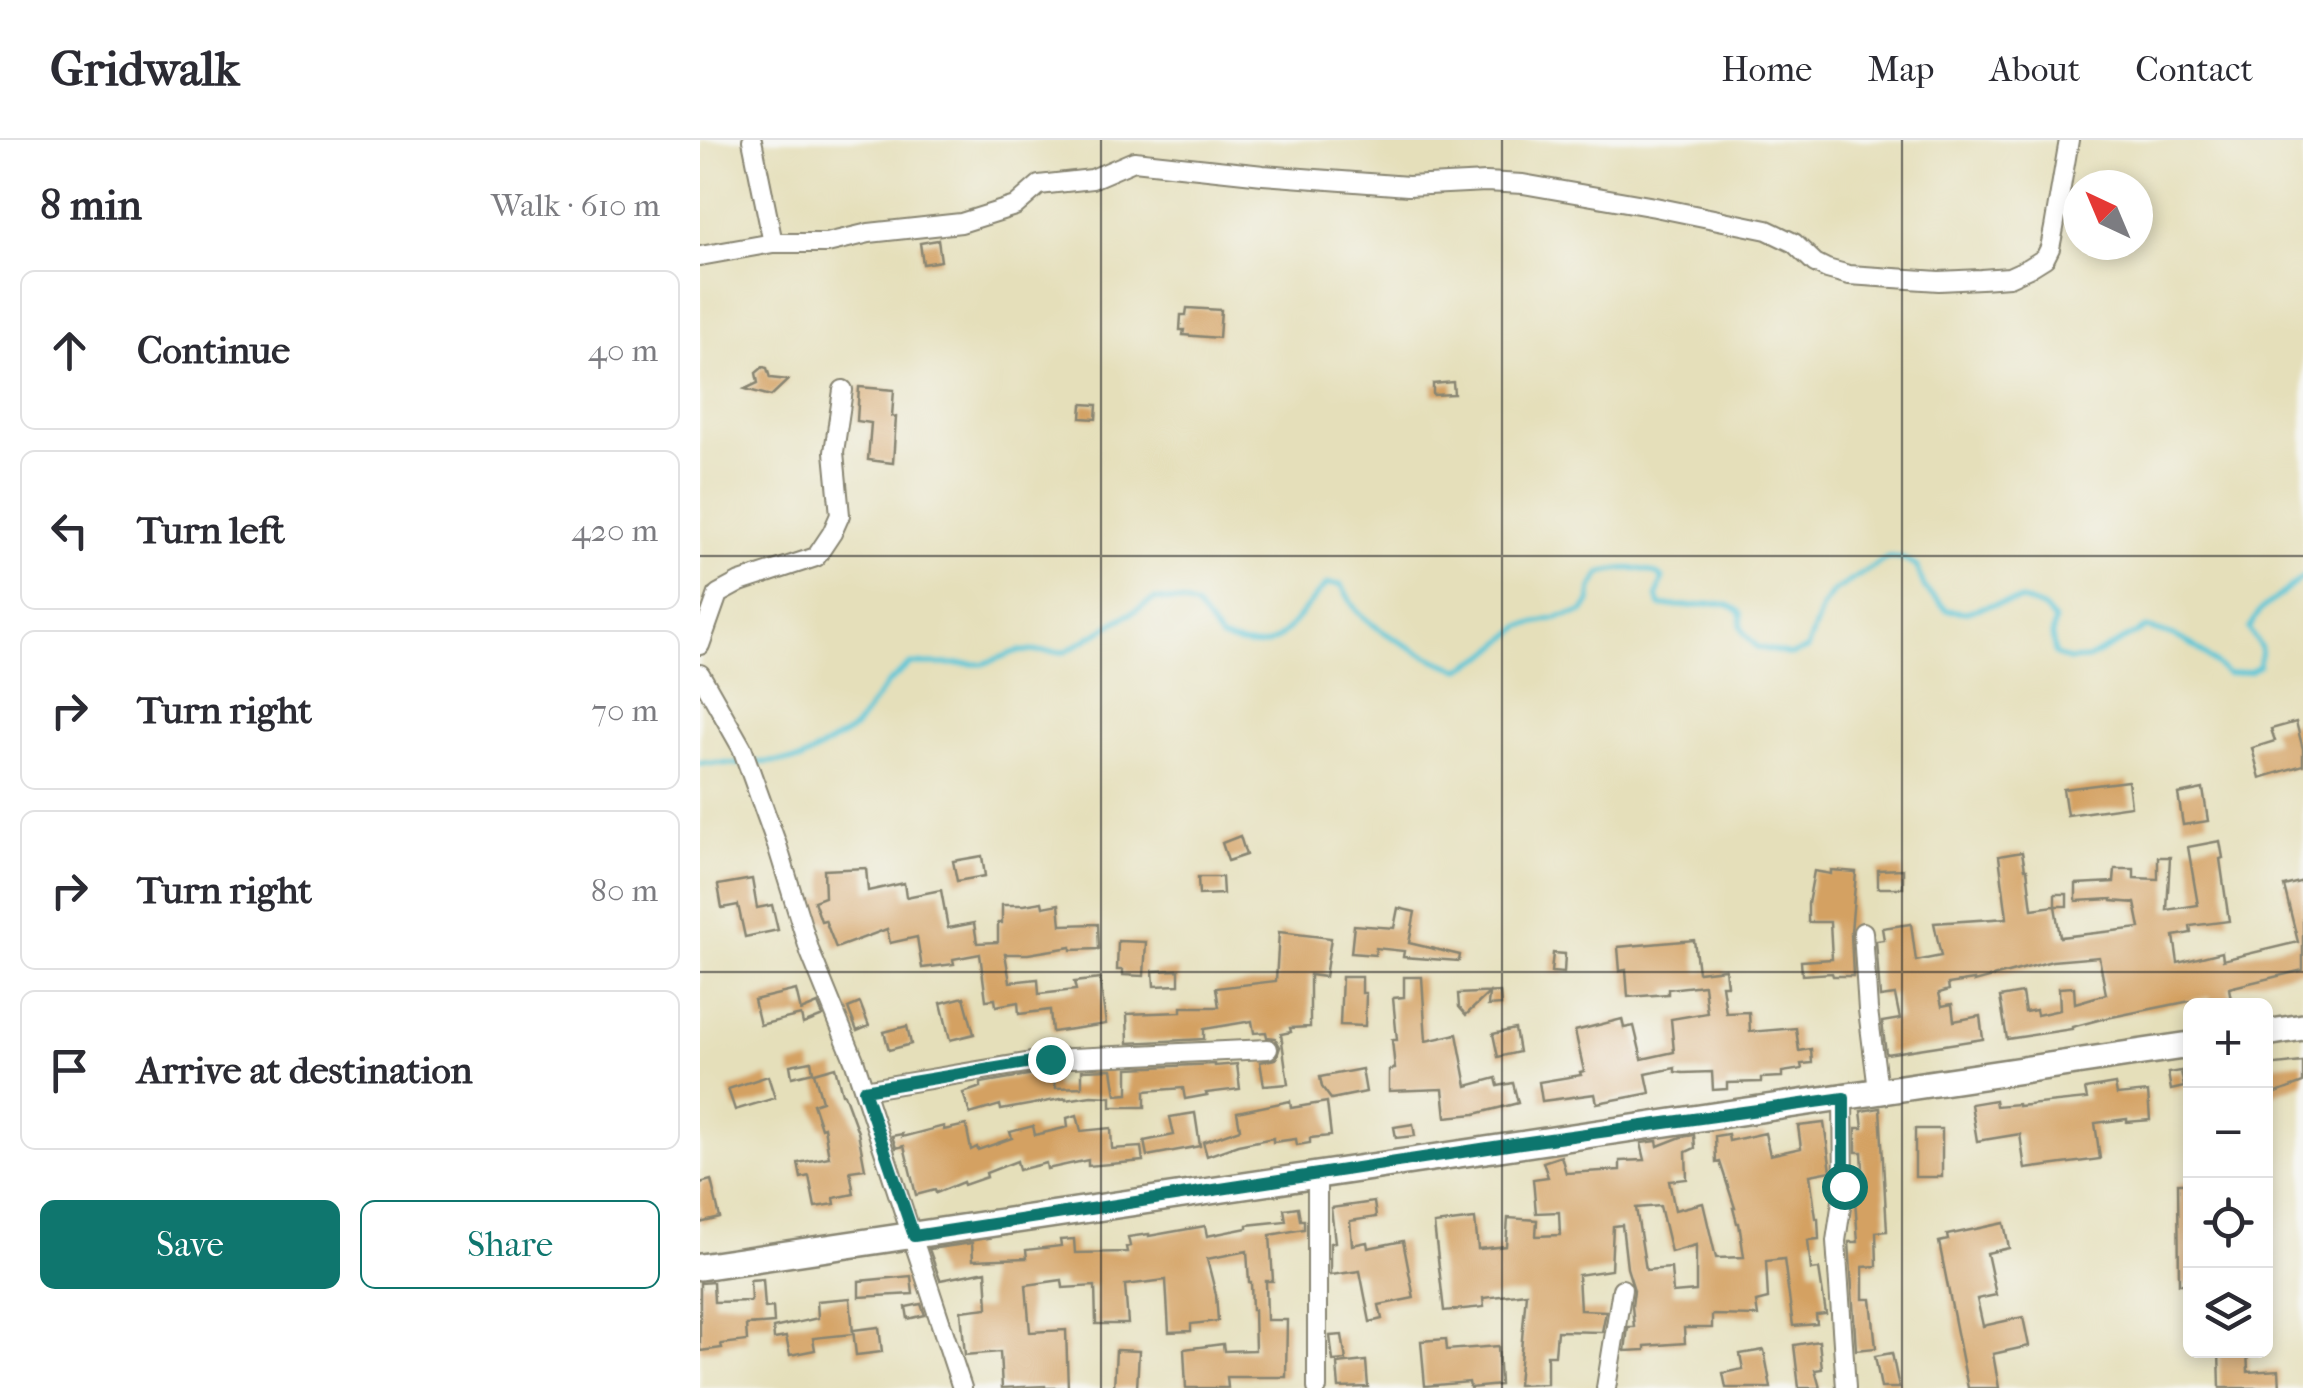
<!DOCTYPE html>
<meta charset="utf-8">
<style>
body{margin:0;font-family:"IM FELL French Canon",serif;background:#f7f7f7;color:#2b2b33}
.controls{position:absolute;right:30px;bottom:30px;display:grid;overflow:hidden;border-radius:15px;box-shadow:0 5px 15px #0003}
.controls button{width:90px;height:90px;display:grid;place-items:center;padding:0;border:0;border-bottom:2px solid #e1e1e2;background:#fff;color:#2b2b33;font:50px sans-serif}
.compass{position:absolute;left:1363px;top:30px;width:90px;height:90px;border-radius:50%;background:#fff;box-shadow:0 5px 15px #0003;rotate:316deg}
.stop{position:absolute;width:30px;height:30px;margin:-22px;border:8px solid #0f766e;border-radius:50%;background:#fff}
.stop.end{background:#0f766e;border-color:#fff;box-shadow:0 2px 10px #0008}
.list{margin:0;padding:0;list-style:none}
h2{display:flex;justify-content:space-between;align-items:center;height:130px;margin:0;padding:0 40px;font-size:42px}
h2 small{font-size:32px;font-weight:400;color:#7c7c81}
.list li{display:grid;grid-template-columns:65px 1fr auto;gap:30px;align-items:center;box-sizing:border-box;height:160px;margin:0 20px 20px;padding:0 20px;border:2px solid #e1e1e2;border-radius:15px}
.list b{display:block;font-size:38px;white-space:nowrap}
.list em{font-size:32px;font-style:normal;color:#7c7c81}
.actions{display:flex;gap:20px;padding:30px 40px}
.actions a{flex:1;padding:22px 0;border:2px solid #0f766e;border-radius:15px;text-align:center;font-size:35px;color:#0f766e}
.actions .main{background:#0f766e;color:#fff}
.icon{flex:none;width:55px;height:55px;fill:none;stroke:currentColor;stroke-width:2;stroke-linecap:round;stroke-linejoin:round}
.map{position:relative;flex:none;width:1603px;height:1248px;overflow:hidden}
header{display:flex;align-items:center;gap:60px;box-sizing:border-box;height:140px;padding:0 50px;background:#fff;border-bottom:2px solid #e1e1e2}
header strong{font-size:48px}
nav{display:flex;gap:55px;margin-inline-start:auto;font-size:35px}
main{display:flex}
aside{flex:1;background:#fff}
.map>svg:first-child{display:block}
</style>
<header>
<strong>Gridwalk</strong>
<nav><a>Home</a><a>Map</a><a>About</a><a>Contact</a></nav>
</header>
<main>
<aside>
<h2>8 min<small>Walk · 610 m</small></h2>
<ul class="list">
<li><svg class="icon" aria-label="ahead" viewBox="0 0 24 24"><path d="M12 20V5M6 11l6-6 6 6"/></svg><div><b>Continue</b></div><em>40 m</em></li>
<li><svg class="icon" aria-label="left" viewBox="0 0 24 24"><path d="M17 20v-9H6M10 6l-5 5 5 5"/></svg><div><b>Turn left</b></div><em>420 m</em></li>
<li><svg class="icon" aria-label="right" viewBox="0 0 24 24"><path d="M7 20v-9h11M14 6l5 5-5 5"/></svg><div><b>Turn right</b></div><em>70 m</em></li>
<li><svg class="icon" aria-label="right" viewBox="0 0 24 24"><path d="M7 20v-9h11M14 6l5 5-5 5"/></svg><div><b>Turn right</b></div><em>80 m</em></li>
<li><svg class="icon" aria-label="arrive" viewBox="0 0 24 24"><path d="M6 21V4h12l-3 4 3 4H6"/></svg><div><b>Arrive at destination</b></div></li>
</ul>
<div class="actions"><a class="main">Save</a><a>Share</a></div>
</aside>
<div class="map">
<svg width="1603" height="1248" viewBox="0 0 1603 1248">
<rect width="100%" height="100%" fill="#f6f6f2"/>
<filter id="ink" filterUnits="userSpaceOnUse"><feTurbulence type="fractalNoise" baseFrequency=".01" numOctaves="2"/><feDisplacementMap in="SourceGraphic" scale="20" xChannelSelector="R" yChannelSelector="G"/><feConvolveMatrix kernelMatrix="1 2 1 2 8 2 1 2 1" color-interpolation-filters="sRGB"/></filter>
<filter id="wash" filterUnits="userSpaceOnUse"><feTurbulence type="fractalNoise" baseFrequency=".0048" numOctaves="4" result="noise"/><feDisplacementMap in="SourceGraphic" scale="40" xChannelSelector="R" yChannelSelector="G"/><feGaussianBlur stdDeviation="2.25" result="paint"/><feColorMatrix in="noise" values="0 0 0 0 0 0 0 0 0 0 0 0 0 0 0 0 0 1.4 0 .05"/><feComposite in="paint" operator="in"/></filter>
<g filter="url(#wash)">
<rect width="100%" height="100%" fill="#e5dfba"/>
<g fill="none" stroke-linecap="round" stroke-linejoin="round">
<g stroke="#5cc6d7" stroke-width="5">
<path d="M0,623L42,624"/>
<path d="M53,623L101,620L154,589L186,545L210,524H283L318,511L365,512L455,459L482,462L496,467L521,499C534,503 556,509 570,503C588,495 611,459 627,444L641,445C647,453 651,464 657,471C676,491 735,523 761,529L788,514L822,486L883,472L890,462L892,448L901,433C922,427 945,425 963,438L957,456L960,466C971,466 983,466 994,466C1011,464 1027,459 1041,473V486L1045,494L1057,507L1091,515L1107,509L1122,468L1133,452L1189,417L1203,419L1217,427L1225,449L1247,470L1266,472L1290,465L1322,460L1345,469L1355,480L1352,496L1355,514L1368,520L1387,519L1446,488C1486,497 1497,506 1527,534L1550,531L1559,526L1561,508L1549,489L1560,471L1603,437"/>
</g>
</g>
<g id="blocks">
<g fill="#d4a162" fill-rule="evenodd">
<path d="M238,100L241,121L223,124L220,103Z"/>
<path d="M487,168L521,170L519,198L483,195L484,190H480L481,175H486Z"/>
<path d="M63,227L67,228L70,238L88,240L71,256L45,249L58,243L56,233Z"/>
<path d="M753,242L754,254L733,255V244Z"/>
<path d="M159,247L194,250L192,276L196,277L193,323L168,320L171,283L157,281Z"/>
<path d="M382,264L397,265L396,279L381,278Z"/>
<path d="M1596,582L1603,609V625L1560,638L1552,608L1575,601L1571,589Z"/>
<path d="M1428,641L1431,666L1367,675L1363,649Z"/>
<path d="M1503,649L1508,681L1483,685L1478,654Z"/>
<path d="M540,696L546,715L528,721L522,703Z"/>
<path d="M1520,701L1523,718L1520,719L1529,781L1490,786L1491,793L1474,796L1478,823L1522,812L1523,820L1598,802L1584,746L1603,741V830L1529,848L1531,860L1512,864L1510,857L1402,879L1372,887V889L1307,899L1300,857L1322,853L1325,872L1336,870L1337,875L1360,870L1359,848L1374,847L1375,863L1406,854L1399,817L1352,821L1274,842V840L1248,844L1249,850L1239,853L1242,866L1252,864L1254,881L1280,876L1283,899L1186,914L1182,882L1200,879L1195,855L1180,857L1176,801L1184,800L1182,788L1211,784L1216,821L1241,816L1234,783L1307,778L1299,716L1322,712L1325,729H1327L1332,769L1355,766V754H1367V766H1355L1360,797L1440,788L1435,763L1412,761V759L1376,761V744L1414,742L1415,729H1434V738L1458,739V717H1470L1467,770L1498,765L1488,707Z"/>
<path d="M282,716L285,736L257,741L253,721Z"/>
<path d="M166,728L168,751L204,743L206,757L241,750L248,788L274,783L277,803L298,802V783H302V765H324L342,762L343,767L359,764L361,785L398,784L399,809L371,810V807L328,814H305L310,842L338,839L339,854L376,850L374,842L400,839L406,884L352,892L350,870L319,874L318,862L296,866L295,859L286,860L280,814L253,819L254,824L222,828L217,797L190,803L187,789L136,808L125,780L121,781L114,761L125,757L124,730Z"/>
<path d="M1203,729V748H1178V730Z"/>
<path d="M1131,730L1156,732L1151,793L1153,836H1133L1132,833L1102,835L1101,821L1132,819L1130,782H1108V764L1114,731L1131,734Z"/>
<path d="M498,737H522L523,754L499,755Z"/>
<path d="M52,739L57,768L72,765L78,790L45,797L38,765L22,768L18,745Z"/>
<path d="M698,768L715,772L709,803L760,815L759,821L703,817L704,811L676,808L675,815L651,813L654,785L694,788Z"/>
<path d="M579,792L631,798L625,837L610,835V887L590,888L591,892L581,894L588,944L564,946L560,922L576,919L580,907L575,898L567,897L566,892L554,893L552,881L504,889V899L428,903L427,874L481,872V867H519L516,848L576,841Z"/>
<path d="M994,800L998,832L1025,829L1027,845H1022L1026,873L1049,872L1050,892L1096,888L1099,911L1111,909L1112,923L1101,924L1102,929L1082,932V937L1061,938V942L1027,943V949L1013,950L1012,932L983,933L975,932V928L946,934L950,953L935,956L897,963L895,954L842,961L839,942L881,935L880,932L884,931L875,891L922,879L924,888L934,886L942,919L974,912L971,879L1007,873L1004,845L968,849V854L928,857L926,830L920,831L918,807Z"/>
<path d="M418,801L446,802L444,836L423,835V830H417Z"/>
<path d="M853,813L865,814L864,833L851,832Z"/>
<path d="M479,830V845L454,846L453,831Z"/>
<path d="M642,837H662V853H666L665,886L640,885Z"/>
<path d="M704,837H722L726,901L757,894L767,946L796,938L798,946L813,943L818,963L775,974L746,977L743,949L689,951V930L695,929L692,900H697L693,858L704,857Z"/>
<path d="M96,850L101,871L118,864L123,876L103,884L101,875L60,885L54,860Z"/>
<path d="M800,852L801,865L788,866L789,853L766,875L759,867L758,854Z"/>
<path d="M264,857L274,894L250,900L241,863Z"/>
<path d="M160,863L169,886L157,891L148,868Z"/>
<path d="M207,886L211,904L189,910L184,892Z"/>
<path d="M815,889L819,912L798,917L793,894Z"/>
<path d="M111,921L113,932L92,937L90,925Z"/>
<path d="M1603,922V943L1566,957V926Z"/>
<path d="M515,924V926L537,924L540,949L506,953L507,955L485,959L483,948L445,951V967H411V957L391,956L366,960V958L301,970L300,965L270,974L263,953L281,947V943L351,931L356,948L382,947V930L412,929L416,955L428,954V928Z"/>
<path d="M135,927L142,954H144L158,992L165,1029L150,1031L154,1054L134,1058L135,1064L115,1067L109,1036L101,1038L98,1023L129,1017L124,987L121,988L113,964L122,961L114,933Z"/>
<path d="M662,929L666,952L631,959L622,947L620,937Z"/>
<path d="M1481,931L1484,947L1471,950L1468,933Z"/>
<path d="M68,936L75,958L35,970L28,949Z"/>
<path d="M1415,944L1417,955L1448,952L1450,980L1427,982V979L1395,983L1400,1019L1325,1029L1320,994L1277,1001L1271,964L1295,960L1296,966L1318,964V966L1387,959L1385,949Z"/>
<path d="M590,961L591,968L627,962L631,996L610,998V1003L597,1005L596,999L573,1002V998L538,1005L507,1016L503,1002L540,989L537,972Z"/>
<path d="M1180,968L1187,1091L1176,1092L1177,1126L1163,1127V1159H1171L1176,1208L1156,1210L1149,1102H1158L1155,1059L1156,1046H1164L1162,1012H1156V988H1163L1161,971Z"/>
<path d="M495,973L500,1006L447,1016L444,1001L474,995L470,977Z"/>
<path d="M377,975L381,991L411,988L412,1009L441,1007L443,1021L388,1026V1020L347,1029L346,1023L319,1030L317,1021L286,1033L287,1037L264,1045L263,1042L236,1053L235,1050L216,1055L204,1006L196,1008L192,996L202,994V997L244,986V990L266,985L271,1010L277,1007L278,1010L312,998L310,992L333,986L335,995L368,987L367,978Z"/>
<path d="M1124,983L1131,1031L1110,1035L1116,1078H1118L1119,1099L1108,1100L1111,1130L1119,1129L1126,1174L1116,1175L1117,1184L1093,1186L1084,1119L1066,1121L1068,1159L1056,1162L1058,1176L1012,1175V1188H984L985,1203L945,1206V1210L925,1211L928,1187H934L932,1166L934,1150L927,1128L922,1085L913,1086L911,1130L878,1135L880,1170L906,1171L902,1192L857,1191L855,1215H847V1244L818,1245L826,1153L783,1158L784,1167L744,1171L734,1084L775,1079L778,1109L806,1106L808,1078L837,1080L836,1096L860,1095L859,1072L836,1073L833,1039L848,1037L843,1022L861,1016L866,1033L920,1030V1021L945,1020L941,1003L957,1001L958,1006L981,997L994,995L995,1008L986,1012L987,1039L969,1041L975,1070L1003,1063L1016,1118L1044,1117L1039,1083H1037L1033,1068H1035L1020,1022L1016,1023L1015,996L1028,994L1029,1001L1065,993L1070,1015L1101,1008L1098,986ZM960,1066L971,1112L996,1105V1151L973,1153L971,1128L946,1130L936,1068Z"/>
<path d="M713,984L715,996L696,998L694,987Z"/>
<rect x="1215" y="989" width="27" height="48"/>
<path d="M11,1040L20,1078L0,1083V1043Z"/>
<path d="M1478,1043H1490V1144H1479Z"/>
<path d="M674,1062L676,1077L650,1081L652,1105L667,1102L668,1108L703,1101L714,1158L679,1165L682,1179L670,1182L660,1131L630,1135V1103L635,1102L631,1068Z"/>
<path d="M598,1067L600,1080H604V1089L570,1095L573,1141H566L567,1180H587L586,1237H527L528,1248H486L484,1209L523,1204L524,1211L555,1210L554,1170H552L551,1142H549L547,1111L507,1119L516,1155L518,1181L491,1184V1191L469,1192L466,1140L425,1145L428,1184H396L395,1146L363,1148L362,1140L326,1145L330,1192L366,1190L368,1248H345V1246L302,1248L300,1212L265,1215L261,1171L288,1168L286,1131L240,1140L229,1109L272,1103L273,1120L327,1118L326,1110L361,1106L360,1100L374,1099L375,1113L427,1112L426,1107L430,1106L428,1097L449,1094V1096L505,1086L507,1096L547,1088V1085L586,1081L584,1069Z"/>
<path d="M1304,1083L1309,1108L1287,1113L1296,1155L1277,1159L1283,1186L1323,1177L1329,1206L1293,1214L1299,1248H1268L1239,1102L1248,1100L1247,1095Z"/>
<path d="M211,1136L213,1154L159,1157V1141Z"/>
<path d="M63,1139L65,1168L73,1167L74,1183L46,1185L47,1201L21,1204L22,1208L0,1211V1143L13,1142L14,1162L51,1161L50,1140Z"/>
<path d="M150,1158L153,1194L113,1198L115,1210L90,1215L86,1197L74,1199L73,1188L118,1178L117,1161Z"/>
<path d="M221,1164L225,1175L208,1179L206,1167Z"/>
<path d="M179,1187L182,1212L156,1215L153,1190Z"/>
<path d="M642,1195L646,1220L633,1221L630,1196Z"/>
<path d="M746,1199L747,1210L798,1206L800,1245L770,1248L769,1242L725,1246L721,1201Z"/>
<path d="M1119,1201L1122,1229L1115,1230L1120,1248H1099L1094,1205Z"/>
<path d="M416,1210L439,1211L437,1248H414Z"/>
<path d="M1064,1210L1071,1248H1026L1023,1233L1043,1229L1040,1214Z"/>
<path d="M1519,1210H1547L1548,1232L1579,1230L1580,1248H1520Z"/>
<path d="M1192,1213L1199,1248H1181L1175,1216Z"/>
<path d="M666,1221L668,1247L639,1248L637,1224Z"/>
</g>
</g>
</g>
<g filter="url(#ink)">
<use href="#blocks" fill-opacity="0" stroke="#888572" stroke-width="2.5"/>
<g fill="none" stroke-linecap="round" stroke-linejoin="round">
<defs>
<g id="street">
<path d="M52,0L73,103"/>
<path d="M0,116L73,103H127L169,93L261,83L315,66L339,45L392,39L434,21L563,35L708,46L786,42L823,44L955,67L1067,90L1094,103L1115,123L1127,129L1149,135L1239,141L1281,139L1309,137L1329,128L1345,118L1350,108L1354,88L1369,0"/>
<path d="M0,505L18,454L40,442L116,417L132,393L140,375L134,312L143,250"/>
<path d="M0,534L42,608L77,705L110,812L154,920L262,1248"/>
<path d="M1163,792L1168,870L1178,950"/>
<path d="M164,950L350,919L568,909"/>
<path d="M1143,957L1144,1047L1136,1101L1146,1248"/>
<path d="M617,1248V1035"/>
<path d="M906,1248L922,1149"/>
</g>
<g id="primary">
<path d="M1566,893L1603,887"/>
<path d="M0,1127L1490,905"/>
</g>
</defs>
<use href="#street" stroke="#888572" stroke-width="22"/>
<use href="#primary" stroke="#888572" stroke-width="30"/>
<use href="#street" stroke="#fff" stroke-width="18"/>
<use href="#primary" stroke="#fff" stroke-width="25"/>
</g>
</g>
<g fill="none" stroke-linecap="round" stroke-linejoin="round" filter="url(#ink)">
<path stroke="#0f766e" stroke-width="12" d="M350,919L164,950L214,1096L814,1004L1144,958V1046"/>
</g>
<path fill="none" stroke="#2b2b2b" stroke-width="2.5" stroke-opacity="0.55" d="M401,0V1248M802,0V1248M1202,0V1248M0,416H1603M0,832H1603"/>
</svg>
<div class="controls">
<button>+</button>
<button>−</button>
<button><svg class="icon" aria-label="locate" viewBox="0 0 24 24"><circle cx="12" cy="12" r="6"/><path d="M12 2v4M12 18v4M2 12h4M18 12h4"/></svg></button>
<button><svg class="icon" aria-label="layers" viewBox="0 0 24 24"><path d="M12 4l9 5-9 5-9-5zM3 14l9 5 9-5"/></svg></button>
</div>
<svg class="compass" viewBox="-18 -18 36 36"><path d="M0-13l5 13h-10z" fill="#e53935"/><path d="M0 13l5-13h-10z" fill="#7c7c81"/></svg>
<div class="stop" style="left:1144px;top:1046px"></div>
<div class="stop end" style="left:350px;top:919px"></div>
</div>
</main>
